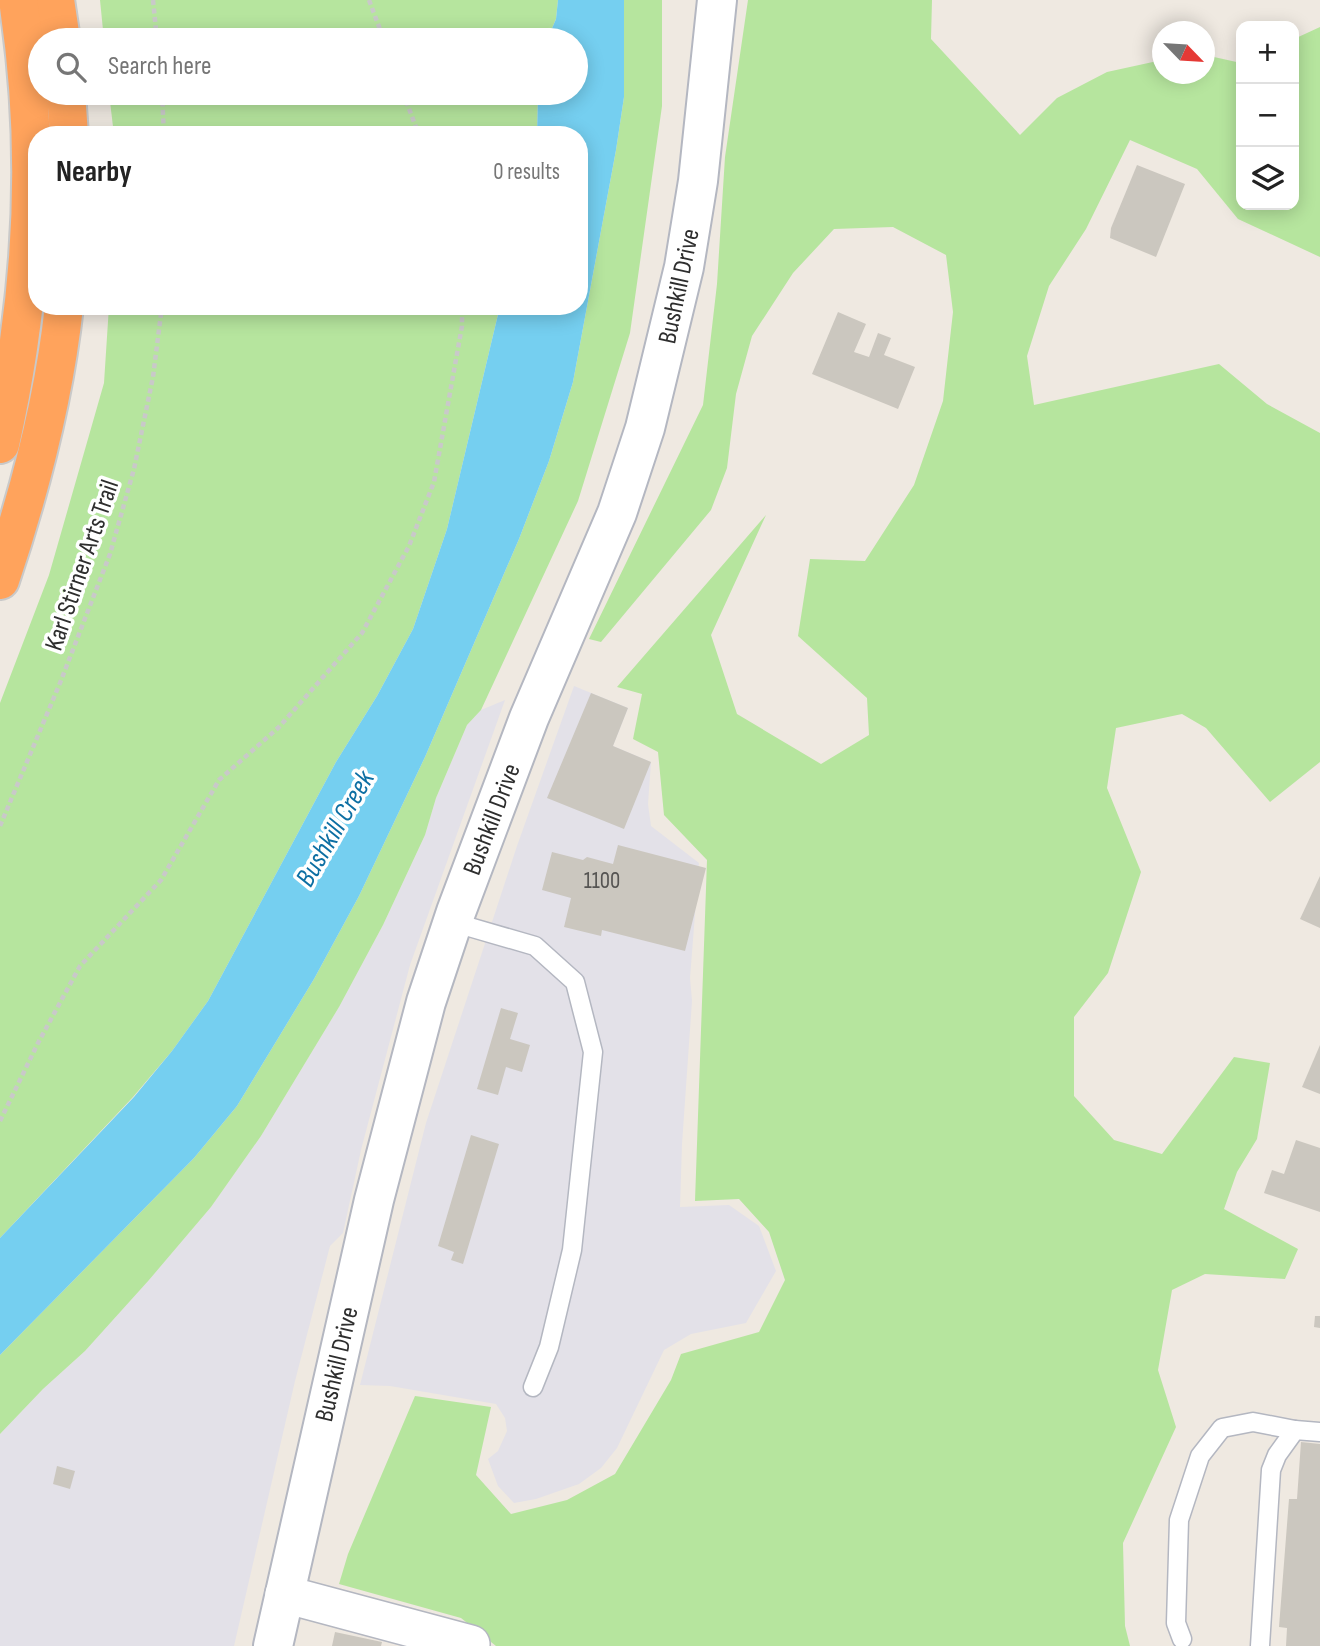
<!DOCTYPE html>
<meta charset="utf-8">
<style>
body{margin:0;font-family:"Sofia Sans Condensed",sans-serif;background:#f6f6f6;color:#222}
.controls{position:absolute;right:21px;top:21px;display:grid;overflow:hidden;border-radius:14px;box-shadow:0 4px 18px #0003}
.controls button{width:63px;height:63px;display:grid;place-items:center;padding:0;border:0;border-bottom:2px solid #e0e0e0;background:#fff;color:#222;font:35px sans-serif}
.compass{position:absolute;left:1152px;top:21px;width:63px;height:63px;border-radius:50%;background:#fff;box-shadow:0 4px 18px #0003;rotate:115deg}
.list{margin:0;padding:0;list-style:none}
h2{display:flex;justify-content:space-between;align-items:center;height:91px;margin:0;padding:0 28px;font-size:30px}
h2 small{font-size:23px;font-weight:400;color:#767676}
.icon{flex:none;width:38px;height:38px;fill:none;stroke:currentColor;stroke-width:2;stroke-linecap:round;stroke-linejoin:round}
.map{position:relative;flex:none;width:1320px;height:1646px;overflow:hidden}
.search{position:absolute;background:#fff;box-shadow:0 4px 18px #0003;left:28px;top:28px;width:560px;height:77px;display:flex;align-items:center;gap:18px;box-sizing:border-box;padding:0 24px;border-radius:38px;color:#767676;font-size:26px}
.panel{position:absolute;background:#fff;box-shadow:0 4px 18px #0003;left:28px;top:126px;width:560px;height:189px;border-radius:28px}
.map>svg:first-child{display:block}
</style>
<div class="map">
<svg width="1320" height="1646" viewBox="0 0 1320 1646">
<rect width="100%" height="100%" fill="#efe9e1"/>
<g fill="#e3e1e8">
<path d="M574,686L628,708L613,746L651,762L648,804L651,826L699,863L690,978L692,1001L682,1144L680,1207L729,1205L759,1226L776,1271L746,1323L691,1334L664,1350L617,1448L601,1468L579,1484L536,1499L514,1503L498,1486L488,1459L498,1451L507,1431L505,1418L496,1404L390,1386L360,1385L426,1123L517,846Z"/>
<path d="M505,700L410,965L361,1150L343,1233L330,1246L295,1381L234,1646H0V1434L43,1389L85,1351L149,1280L211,1207L261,1136L339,1007L383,925L425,835L436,798L467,725L481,710Z"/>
</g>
<g fill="#b6e59e">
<path d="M100,0H558L556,19L547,40H104Z"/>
<path d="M624,0H662V106L630,333L578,501L481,710L467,725L436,798L425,835L383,925L339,1007L261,1136L211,1207L149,1280L85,1351L43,1389L0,1434V1355L194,1158L237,1106L314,979L359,896L425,757L519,539L549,461L573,382L616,150L624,97Z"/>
<path d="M748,0H932L931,39L1020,135L1057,98L1107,72L1162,60V74H1204L1205,55L1241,63V205H1294V39L1320,27V257L1238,219L1197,169L1130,140L1086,229L1049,286L1027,356L1034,405L1219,364L1267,404L1320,433V762L1270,802L1206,728L1182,714L1116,728L1107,788L1141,872L1108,973L1074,1017V1096L1114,1140L1162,1154L1234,1057L1270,1063L1257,1139L1237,1172L1224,1209L1298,1249L1285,1279L1205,1274L1172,1290L1158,1370L1176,1427L1123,1543L1125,1626L1130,1646H496L461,1618L339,1584L348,1554L415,1396L491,1407L476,1475L511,1514L567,1500L615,1474L671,1380L681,1354L759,1332L785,1280L769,1232L739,1199L695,1201L707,860L664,815L658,752L633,739L642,694L617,687L766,515L711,635L737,714L821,764L869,735L867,698L798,636L810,559L865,561L914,485L943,401L953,312L946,255L893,227L834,229L793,273L752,336L736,394L727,468L711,510L601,642L589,639L703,405L717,284L725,157Z"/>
<path d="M109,93H538L537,135H114Z"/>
<path d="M109,306H500L447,529L413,629L377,696L336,762L208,1001L172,1051L133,1097L0,1238V703L49,575L104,383Z"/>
</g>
<path fill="#75cff0" d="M558,0H624V97L616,150L573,382L549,461L519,539L425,757L359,896L314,979L237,1106L194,1158L0,1355V1238L134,1097L172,1051L208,1001L336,762L377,696L413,629L447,529L500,306H579V135H537L538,93H576V40H547L556,19Z"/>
<g fill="#cbc7bf">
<path d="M1137,165L1185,184L1156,257L1110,238L1111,228Z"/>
<path d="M838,312L866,324L854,352L869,357L878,333L891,338L884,355L915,367L898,409L812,374Z"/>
<path d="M591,693L628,708L613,746L651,762L624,829L547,798Z"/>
<path d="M618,845L706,868L685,951L602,930L601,936L564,927L571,898L542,890L552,852L583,860L587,857L613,864Z"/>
<path d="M1320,876V928L1300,919Z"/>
<path d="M501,1008L518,1013L510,1039L530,1045L522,1072L506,1067L498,1095L477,1089Z"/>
<path d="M1320,1045V1094L1302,1087Z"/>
<path d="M471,1135L499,1144L463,1264L451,1260L454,1252L438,1246Z"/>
<path d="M1296,1140L1320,1148V1212L1264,1193L1272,1170L1284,1174Z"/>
<path d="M1315,1316H1320V1328L1314,1327Z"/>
<path d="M1301,1442L1320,1444V1646H1286L1287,1628L1279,1627L1289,1499H1297Z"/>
<path d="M57,1466L75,1471L70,1489L53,1484Z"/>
<path d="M335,1632L382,1642L381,1646H332Z"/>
</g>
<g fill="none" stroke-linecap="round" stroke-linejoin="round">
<defs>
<g id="service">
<path d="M452,922L535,946L575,982L593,1052L572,1250L549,1347L533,1387"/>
<path d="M1182,1639L1176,1623L1179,1520L1200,1456L1222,1428L1253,1422L1295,1430"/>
<path d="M1260,1646L1271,1470L1277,1455L1295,1430L1320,1432"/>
</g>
<path id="minor" d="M284,1594L471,1644"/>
<path id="tertiary" d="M273,1646L374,1200L426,1002L456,912L529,718L617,513L645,428L684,267L698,181L717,0"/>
<g id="motorway">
<path d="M55,0L61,40"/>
<path d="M66,93L69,135"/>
<path d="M0,444C33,298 41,148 18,0"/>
<path d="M0,580C30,491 54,400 64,306"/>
</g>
</defs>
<use href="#service" stroke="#b4b7c1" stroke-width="21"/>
<use href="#minor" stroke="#b4b7c1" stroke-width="40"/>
<use href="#tertiary" stroke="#b4b7c1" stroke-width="42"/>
<use href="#motorway" stroke="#c9c9c9" stroke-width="42"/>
<g stroke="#c9c9c9" stroke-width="4.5" stroke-dasharray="5 3.5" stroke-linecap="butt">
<path d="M153,0L157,40"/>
<path d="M369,0L384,40"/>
<path d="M162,93L164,135"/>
<path d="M403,93L419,135"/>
<path d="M0,826L60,683L110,554L134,469L153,377L162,306"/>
<path d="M0,1121L38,1043L80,966L161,880L219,780L279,727L362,633L409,546L434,482L462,326V306"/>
</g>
<use href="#service" stroke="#fff" stroke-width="18"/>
<use href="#minor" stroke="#fff" stroke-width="37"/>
<use href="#tertiary" stroke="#fff" stroke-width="38"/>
<use href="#motorway" stroke="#ffa35c" stroke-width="38"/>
</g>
<g text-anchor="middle" stroke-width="7" stroke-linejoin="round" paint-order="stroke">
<g font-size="23" fill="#555452">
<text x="602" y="888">1100</text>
</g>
<g font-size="26" fill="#2e2e2e" stroke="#fff">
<text transform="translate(678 286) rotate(-78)" y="9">Bushkill Drive</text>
<text transform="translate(81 565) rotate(-71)" y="9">Karl Stirner Arts Trail</text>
<text transform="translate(491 819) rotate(-69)" y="9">Bushkill Drive</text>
<text transform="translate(336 1364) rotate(-77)" y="9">Bushkill Drive</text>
</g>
<g font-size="28" font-style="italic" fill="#0d6fa3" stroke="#fff">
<text transform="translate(334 828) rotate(-60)" y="10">Bushkill Creek</text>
</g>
</g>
</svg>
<div class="controls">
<button>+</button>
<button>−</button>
<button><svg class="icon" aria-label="layers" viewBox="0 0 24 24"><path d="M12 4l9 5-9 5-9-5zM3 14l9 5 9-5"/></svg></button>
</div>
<svg class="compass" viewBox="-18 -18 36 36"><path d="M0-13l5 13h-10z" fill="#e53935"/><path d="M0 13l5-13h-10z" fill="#767676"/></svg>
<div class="search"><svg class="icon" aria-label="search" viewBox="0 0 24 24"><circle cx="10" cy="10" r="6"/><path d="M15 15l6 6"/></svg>Search here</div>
<section class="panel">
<h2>Nearby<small>0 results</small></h2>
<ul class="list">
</ul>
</section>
</div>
